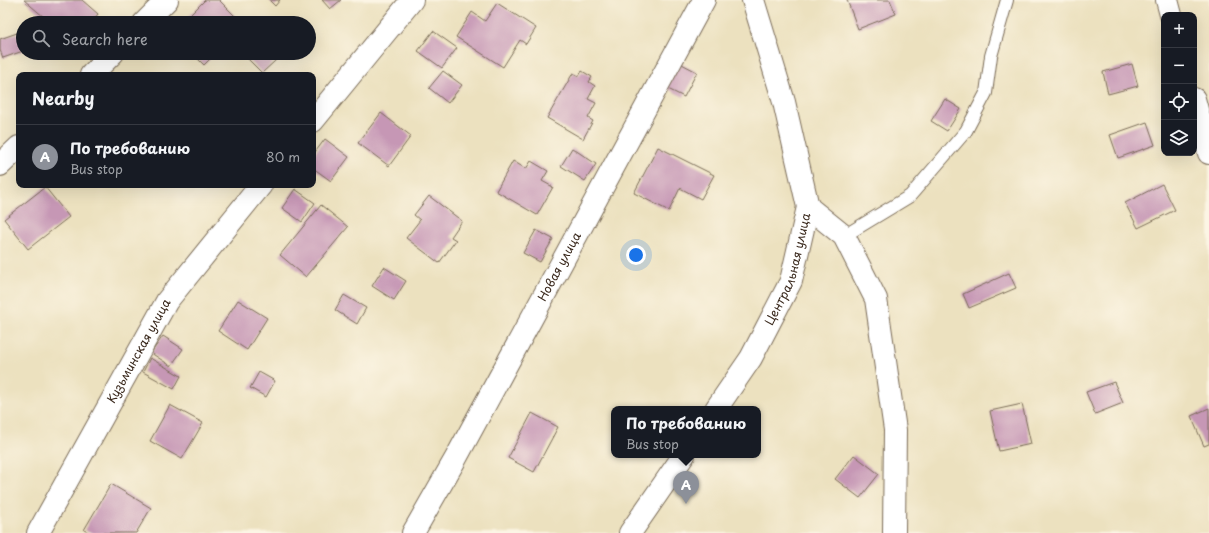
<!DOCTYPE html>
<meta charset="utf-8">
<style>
body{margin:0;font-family:"Playpen Sans",sans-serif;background:#242831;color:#f1f3f6}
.controls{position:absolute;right:12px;top:12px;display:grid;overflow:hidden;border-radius:8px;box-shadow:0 4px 16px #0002}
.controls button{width:36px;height:36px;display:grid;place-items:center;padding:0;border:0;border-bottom:1px solid #363941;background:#171b24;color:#f1f3f6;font:20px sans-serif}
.you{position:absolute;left:636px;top:255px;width:14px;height:14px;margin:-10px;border:3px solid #fff;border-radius:50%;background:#1a73e8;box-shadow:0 0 0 6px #1a73e833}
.badge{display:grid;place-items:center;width:26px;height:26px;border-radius:50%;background:#8c9099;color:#fff;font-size:13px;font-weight:700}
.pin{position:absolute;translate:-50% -33px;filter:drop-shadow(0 1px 2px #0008)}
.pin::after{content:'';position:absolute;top:21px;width:14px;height:12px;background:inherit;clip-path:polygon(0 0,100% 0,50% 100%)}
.popup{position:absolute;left:611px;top:406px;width:150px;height:52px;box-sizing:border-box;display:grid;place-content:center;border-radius:8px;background:#171b24;filter:drop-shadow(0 1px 3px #0005);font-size:13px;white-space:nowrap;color:#9ea1a6}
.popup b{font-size:15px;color:#f1f3f6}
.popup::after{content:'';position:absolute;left:50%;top:100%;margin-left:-8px;border:8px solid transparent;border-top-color:#171b24}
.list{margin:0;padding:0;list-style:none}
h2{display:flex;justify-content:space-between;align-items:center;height:52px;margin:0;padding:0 16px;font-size:17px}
h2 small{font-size:13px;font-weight:400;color:#9ea1a6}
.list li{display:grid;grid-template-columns:26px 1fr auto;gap:12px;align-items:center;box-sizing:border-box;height:64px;padding:0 16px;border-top:1px solid #363941}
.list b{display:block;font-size:15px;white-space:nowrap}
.list p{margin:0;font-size:13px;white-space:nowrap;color:#9ea1a6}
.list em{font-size:13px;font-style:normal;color:#9ea1a6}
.icon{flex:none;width:22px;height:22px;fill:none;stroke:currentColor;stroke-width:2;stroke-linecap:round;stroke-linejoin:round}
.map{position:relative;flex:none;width:1209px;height:533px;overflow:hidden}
.search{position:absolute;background:#171b24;box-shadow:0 4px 16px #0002;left:16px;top:16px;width:300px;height:44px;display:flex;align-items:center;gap:10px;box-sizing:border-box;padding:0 14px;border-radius:22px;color:#9ea1a6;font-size:15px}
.panel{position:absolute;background:#171b24;box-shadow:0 4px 16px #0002;left:16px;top:72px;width:300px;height:116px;border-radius:8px}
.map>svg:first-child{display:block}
</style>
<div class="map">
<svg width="1209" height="533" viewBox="0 0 1209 533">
<rect width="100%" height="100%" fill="#fcf5e5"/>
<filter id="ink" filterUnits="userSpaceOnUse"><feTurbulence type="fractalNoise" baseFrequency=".025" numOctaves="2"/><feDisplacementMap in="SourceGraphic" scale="8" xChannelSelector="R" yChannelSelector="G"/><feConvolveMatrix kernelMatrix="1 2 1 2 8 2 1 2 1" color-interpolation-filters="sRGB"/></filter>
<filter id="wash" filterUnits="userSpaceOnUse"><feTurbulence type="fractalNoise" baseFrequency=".012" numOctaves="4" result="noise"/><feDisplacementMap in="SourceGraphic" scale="16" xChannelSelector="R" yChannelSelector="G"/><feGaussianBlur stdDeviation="0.9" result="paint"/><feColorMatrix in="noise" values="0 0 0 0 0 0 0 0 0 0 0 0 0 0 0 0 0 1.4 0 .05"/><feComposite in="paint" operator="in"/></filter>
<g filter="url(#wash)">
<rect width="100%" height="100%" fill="#ece1bf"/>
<g id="blocks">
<g fill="#c697b5">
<path d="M24,0H82L98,14L91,23H51Z"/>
<path d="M205,0H219L242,23H182Z"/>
<path d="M269,0H280L275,6Z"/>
<path d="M322,0H341L330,9Z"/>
<path d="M847,0H890L896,14L858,29Z"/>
<path d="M497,3L536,28L526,44L520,40L503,67L456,37L472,12L485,21Z"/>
<path d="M433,31L457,48L442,68L418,51Z"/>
<path d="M17,33L23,51L3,58L0,50V39Z"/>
<path d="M192,53H216L204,65Z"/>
<path d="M254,53H269L276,60L262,73L248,59Z"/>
<path d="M678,62L697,72L684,97L666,88Z"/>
<path d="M1132,64L1138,86L1108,94L1103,72Z"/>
<path d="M443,71L462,85L448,103L429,88Z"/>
<path d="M582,71L592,77L589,82L595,86L588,99L596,103L588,118L593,121L583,139L547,118L573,73L579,76Z"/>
<path d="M945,99L961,109L947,131L931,121Z"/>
<path d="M381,113L411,136L389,166L358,143Z"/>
<path d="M1147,122L1155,145L1118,158L1110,135Z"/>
<path d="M325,139L349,157L331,181L313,168V155Z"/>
<path d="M658,147L714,175L701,199L680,188L669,211L634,193Z"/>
<path d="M572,148L596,164L585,181L561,166Z"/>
<path d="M513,161L526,169L531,161L548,171L542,181L553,187L537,215L496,191Z"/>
<path d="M1162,184L1175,210L1138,228L1125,203Z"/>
<path d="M45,187L69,217L28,249L4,219Z"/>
<path d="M295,189L315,203L302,222L282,208Z"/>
<path d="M429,196L462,221L451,237L456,240L439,263L406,238L420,220L414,215Z"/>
<path d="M321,205L348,227L306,277L280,255Z"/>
<path d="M536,230L553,239L540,262L523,253Z"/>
<path d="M384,267L406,281L394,300L372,286Z"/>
<path d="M1009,273L1016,288L969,308L963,294Z"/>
<path d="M344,295L366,308L357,324L335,310Z"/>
<path d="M238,300L267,318L247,350L218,331Z"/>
<path d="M163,336L183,349L171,366L151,353Z"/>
<path d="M150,358L181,376L174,389L143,372Z"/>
<path d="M259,372L275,381L266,397L250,388Z"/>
<path d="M1114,382L1123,403L1095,414L1086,392Z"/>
<path d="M1022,404L1031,444L999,451L990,411Z"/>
<path d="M170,405L203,423L182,459L150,441Z"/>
<path d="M1209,408V444L1204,446L1191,416Z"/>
<path d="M532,413L558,427L534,472L508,458Z"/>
<path d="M854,455L879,474L860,498L835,479Z"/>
<path d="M111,484L151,508L136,533H90L84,530Z"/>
</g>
</g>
</g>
<g filter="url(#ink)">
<use href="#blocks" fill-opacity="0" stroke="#796a56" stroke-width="1"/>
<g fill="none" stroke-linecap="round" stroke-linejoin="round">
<defs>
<path id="service" d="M844,236L910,196L966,131L986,93L991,56L1007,0"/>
<g id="minor">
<path d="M1167,0L1171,15"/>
<path d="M144,23L167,0"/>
<path d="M91,75L113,53"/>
<path d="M1194,99L1209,153"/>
<path d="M313,121L412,0"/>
<path d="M0,165L19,147"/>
<path d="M808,207L844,236L876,299L895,430L894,533"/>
<path id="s1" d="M38,533L167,301L261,185"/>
<path id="s2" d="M413,533L456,458L704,0"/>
</g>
<g id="tertiary">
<path id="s3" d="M716,409L751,358L791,281L808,207L784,102L753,0"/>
<path d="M630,533L684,455"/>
</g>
</defs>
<use href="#service" stroke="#796a56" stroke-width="14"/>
<use href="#minor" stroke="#796a56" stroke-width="24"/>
<use href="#tertiary" stroke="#796a56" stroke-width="24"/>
<use href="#service" stroke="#fff" stroke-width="12"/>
<use href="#minor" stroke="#fff" stroke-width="22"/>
<use href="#tertiary" stroke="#fff" stroke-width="22"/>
</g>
</g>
<g text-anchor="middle" stroke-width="3" stroke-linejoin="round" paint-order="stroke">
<g font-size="12" fill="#3b2a1e" stroke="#fcf5e5">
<text dy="4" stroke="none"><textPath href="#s2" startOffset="304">Новая улица</textPath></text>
<text dy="4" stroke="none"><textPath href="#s3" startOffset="159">Центральная улица</textPath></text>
<text dy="4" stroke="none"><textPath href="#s1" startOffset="208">Кузьминская улица</textPath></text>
</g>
</g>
</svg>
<div class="controls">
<button>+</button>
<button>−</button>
<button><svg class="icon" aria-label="locate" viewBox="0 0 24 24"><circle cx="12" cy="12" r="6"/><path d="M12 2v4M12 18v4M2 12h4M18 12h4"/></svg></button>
<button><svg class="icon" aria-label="layers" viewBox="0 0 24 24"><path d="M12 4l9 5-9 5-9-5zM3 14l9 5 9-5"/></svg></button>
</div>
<div class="you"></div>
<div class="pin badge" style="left:686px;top:504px">A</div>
<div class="popup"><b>По требованию</b>Bus stop</div>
<div class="search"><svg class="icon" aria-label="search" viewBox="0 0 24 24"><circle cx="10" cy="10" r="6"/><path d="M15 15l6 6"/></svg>Search here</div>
<section class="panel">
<h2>Nearby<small></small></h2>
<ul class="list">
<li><span class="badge">A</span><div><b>По требованию</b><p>Bus stop</p></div><em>80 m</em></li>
</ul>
</section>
</div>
